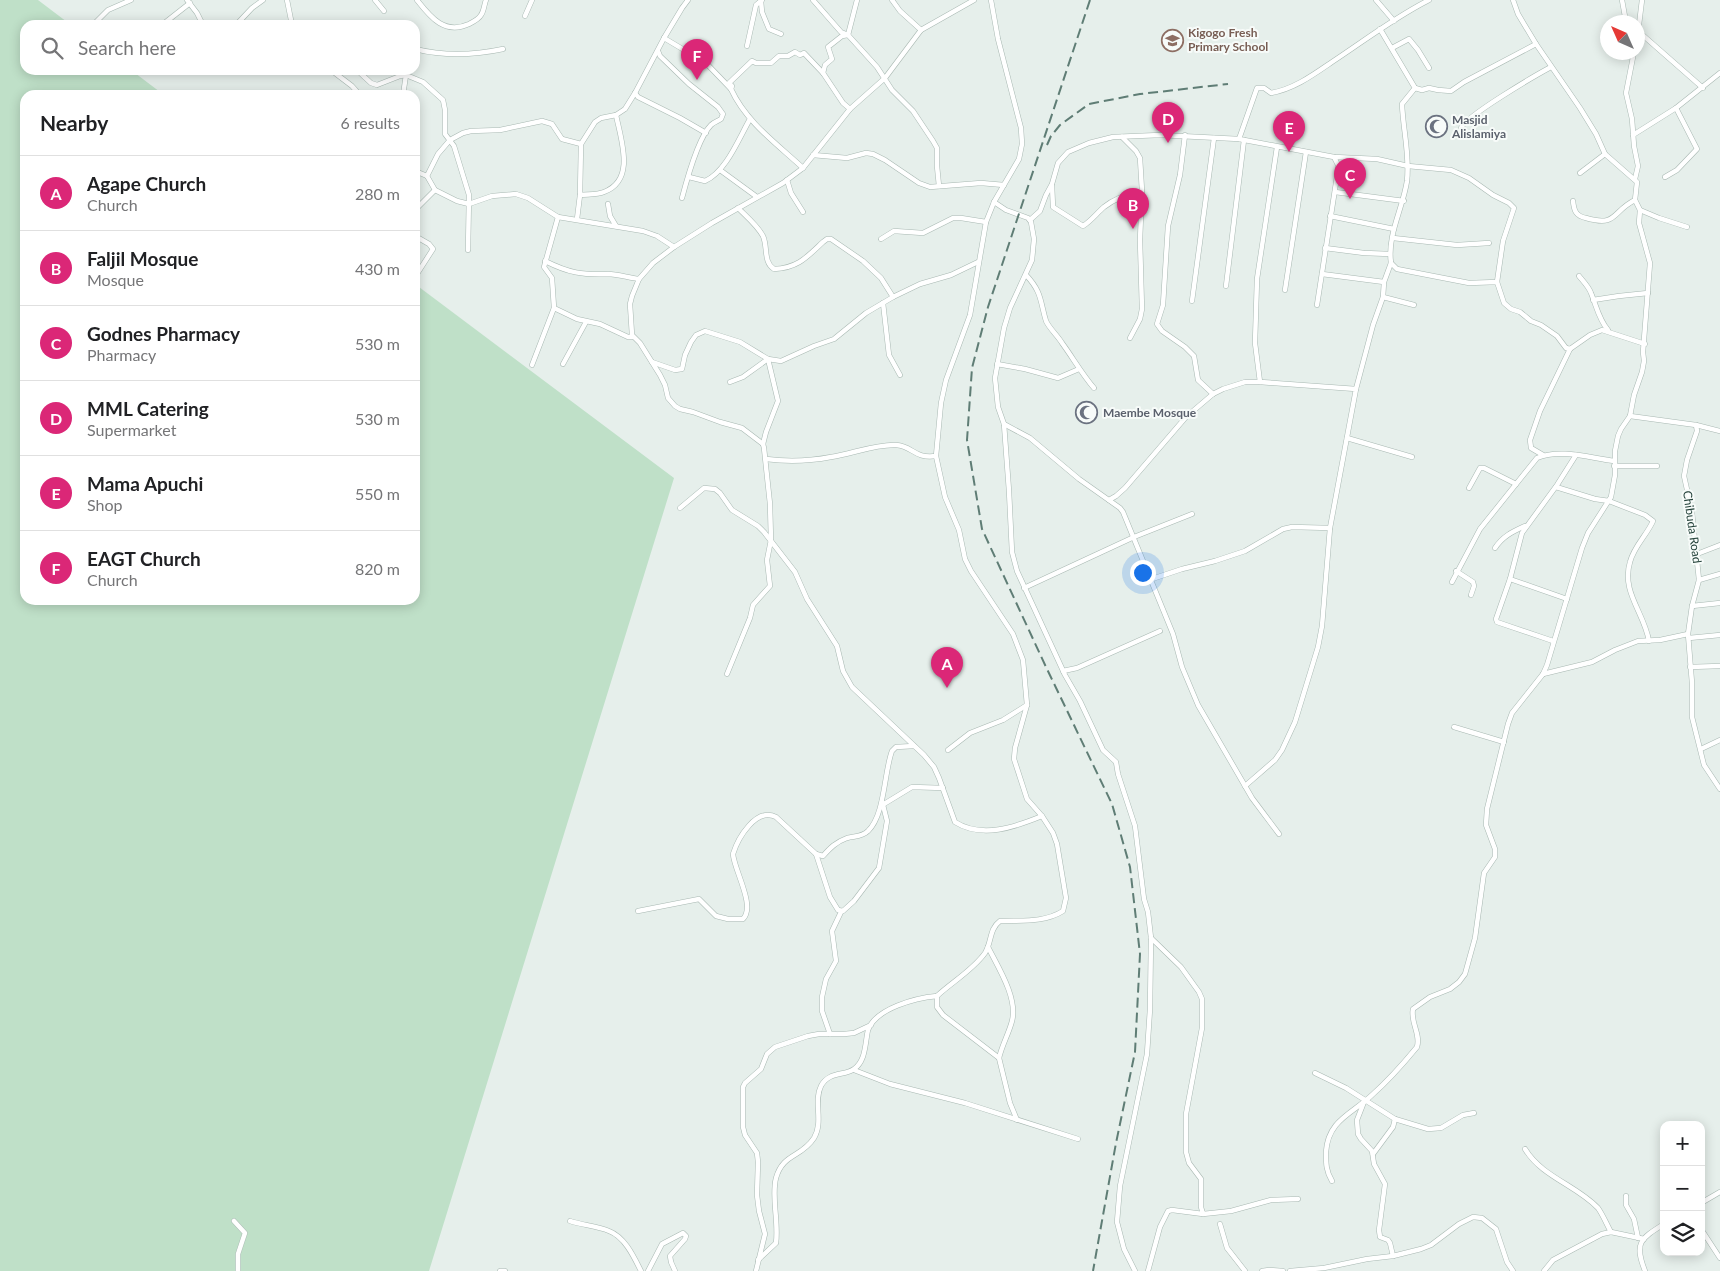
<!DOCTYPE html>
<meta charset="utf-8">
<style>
body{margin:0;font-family:Lato,sans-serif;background:#f2f2f2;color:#202124}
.controls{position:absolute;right:15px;bottom:15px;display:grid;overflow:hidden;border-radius:10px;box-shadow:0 2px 12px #0003}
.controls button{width:45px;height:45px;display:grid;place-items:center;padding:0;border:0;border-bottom:1px solid #e0e0e0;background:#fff;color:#202124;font:25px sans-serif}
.compass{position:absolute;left:1600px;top:15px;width:45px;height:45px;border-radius:50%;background:#fff;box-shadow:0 2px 12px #0003;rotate:315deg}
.you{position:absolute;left:1142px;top:572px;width:18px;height:18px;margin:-12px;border:4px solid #fff;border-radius:50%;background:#1a73e8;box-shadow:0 0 0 8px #1a73e833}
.badge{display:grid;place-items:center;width:32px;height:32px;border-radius:50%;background:#db2777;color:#fff;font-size:16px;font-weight:700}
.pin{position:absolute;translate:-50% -41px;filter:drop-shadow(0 1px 2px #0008)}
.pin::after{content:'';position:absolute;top:26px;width:18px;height:15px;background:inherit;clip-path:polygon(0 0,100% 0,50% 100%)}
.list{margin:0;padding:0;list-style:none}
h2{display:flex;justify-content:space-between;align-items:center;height:65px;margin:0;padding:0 20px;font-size:21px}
h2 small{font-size:16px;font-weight:400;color:#757577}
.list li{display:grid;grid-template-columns:32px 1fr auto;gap:15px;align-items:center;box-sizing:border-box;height:75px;padding:0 20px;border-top:1px solid #e0e0e0}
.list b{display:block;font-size:19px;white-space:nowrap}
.list p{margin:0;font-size:16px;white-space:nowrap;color:#757577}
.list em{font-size:16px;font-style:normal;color:#757577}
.icon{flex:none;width:28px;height:28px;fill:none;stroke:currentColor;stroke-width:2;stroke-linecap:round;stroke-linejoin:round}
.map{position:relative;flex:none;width:1720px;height:1271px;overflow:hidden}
.search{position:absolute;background:#fff;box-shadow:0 2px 12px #0003;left:20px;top:20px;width:400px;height:55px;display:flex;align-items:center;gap:12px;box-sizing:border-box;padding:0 18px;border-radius:15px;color:#757577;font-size:19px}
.panel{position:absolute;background:#fff;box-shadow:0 2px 12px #0003;left:20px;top:90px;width:400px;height:515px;border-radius:15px}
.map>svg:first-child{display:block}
</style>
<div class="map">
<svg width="1720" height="1271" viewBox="0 0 1720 1271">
<rect width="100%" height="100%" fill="#e6efeb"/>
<path fill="#bfe0c8" d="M0,0H38L71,25H25V70H131L164,95H25V600H415V284L674,478L429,1271H0Z"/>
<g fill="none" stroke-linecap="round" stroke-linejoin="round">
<defs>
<g id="street">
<path d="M187,0L197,13L203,25"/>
<path d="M287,0L292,25"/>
<path d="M375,0L384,11"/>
<path d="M417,0C431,18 445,35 469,24C473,22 479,19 481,15C484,11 484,5 486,0"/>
<path d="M813,0L841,32L848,35L857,0"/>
<path d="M892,0L900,11L921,30"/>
<path d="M991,0L998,39L1021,128L1022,144L1019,159L994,202L986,222L970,315L946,380L941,403L936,456L945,497L959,530L965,559L971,571L1013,634L1023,660L1027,705L1015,748L1014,759L1027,799L1042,816L1053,833L1057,844L1066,898L1063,911C1044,923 1021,920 1000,921C989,929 992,942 985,953C973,970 952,982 937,996V1007L943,1015L999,1058L1010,1103L1017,1120"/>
<path d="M1376,0L1394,21"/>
<path d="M1513,0L1518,14L1536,44L1580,108L1596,134L1605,154L1637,182L1635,200L1640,210L1639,223L1650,263L1643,352L1644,361L1642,372L1634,395L1630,416"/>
<path d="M1622,0L1626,22"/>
<path d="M761,1L762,12L769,29L781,34"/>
<path d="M525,16L532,0"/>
<path d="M93,25L108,10L131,0"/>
<path d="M162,25L190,3"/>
<path d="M236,25L252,8L263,0"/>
<path d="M332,25L334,23L345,25"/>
<path d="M1380,29L1415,88L1402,104C1403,130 1410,155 1407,181C1403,208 1387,235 1391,263L1397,269L1469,283L1497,282L1504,303L1511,309L1520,312L1531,321L1541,325L1557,336L1566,348L1570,349L1590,335L1602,330L1645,344"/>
<path d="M1638,31L1703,88"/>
<path d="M1638,33L1642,0"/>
<path d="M664,38L706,63L731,89"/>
<path d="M747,46L756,5L762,0"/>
<path d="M1392,48L1409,39L1418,50L1429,68"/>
<path d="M415,49C443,56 475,55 503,49"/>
<path d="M658,51L660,56L689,84L718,107L723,114L721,119C718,121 714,122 711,125C698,138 687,179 682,198"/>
<path d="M1634,52L1626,93L1632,119L1634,146L1638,166L1635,179"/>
<path d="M331,70L352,86L360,95"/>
<path d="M357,70L371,83L377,85L400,76L406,75L423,82L443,100L445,110V134L454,146L469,195L468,250"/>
<path d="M1415,88L1422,90L1429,88L1438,90L1451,91L1464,82L1536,44"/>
<path d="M635,93L638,97L680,118L706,133"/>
<path d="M403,95L406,75"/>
<path d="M850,109L843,103L823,73L825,65L832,59L828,47L842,36L848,35L877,67L892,90L913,111L933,141L937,148V166L939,186"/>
<path d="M1461,128C1466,116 1536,75 1551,67"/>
<path d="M1185,135L1180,175L1168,226L1163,305L1157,324L1162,331L1185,347L1194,356L1198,380L1213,394"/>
<path d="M1633,135L1676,108L1720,73"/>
<path d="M1122,137L1136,151L1140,158L1142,191L1140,240L1142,309L1140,319L1130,338"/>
<path d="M1239,139L1257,88H1264L1271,93C1294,89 1313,75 1332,62C1364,41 1395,17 1429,0"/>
<path d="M813,155L847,158L866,153L873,154L885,160L919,183L930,187L981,183L1004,185"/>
<path d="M803,168C777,144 746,122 731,89L732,86L729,83L752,61L756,63H771L779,56H788L795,52L800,55L804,53L823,73"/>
<path d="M720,170L757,197"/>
<path d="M415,171L427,176L435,190L457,201L469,204L492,196L516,194L528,198L558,217L544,267L552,278L554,308L532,365"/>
<path d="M1580,173L1605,154"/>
<path d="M427,176L438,154L450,140L463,133L471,131L500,130L542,121L552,124L562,139L581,144"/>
<path d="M689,177L705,181C726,172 739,138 750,119"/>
<path d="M1665,177L1677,170L1697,149L1676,108"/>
<path d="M787,180L791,193L803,212"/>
<path d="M1052,185L1053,207L1083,226C1091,221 1097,213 1104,207C1115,198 1128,194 1142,191"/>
<path d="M1335,192L1404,201"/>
<path d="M580,195C588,194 597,195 604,192C636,180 621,140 616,115"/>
<path d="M1573,201C1574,211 1576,216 1586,218C1618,227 1611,212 1635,200"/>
<path d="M994,202L1006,210L1028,218L1031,222L1034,239L1032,260L1010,308L1004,328L995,378L998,407L1004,424L1009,491L1012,552L1017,571L1065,675L1080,701L1103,750L1116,762L1118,774L1135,826L1144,899L1148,912L1151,938L1150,1009L1147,1054L1120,1186L1117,1222L1124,1249L1135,1271"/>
<path d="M608,204L610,216L616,226"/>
<path d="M738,208C747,217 757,225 763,236C768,247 763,262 774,269C798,268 807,257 823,242L827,239H831L863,261L881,278L893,297"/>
<path d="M415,210L435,190"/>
<path d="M1640,210L1659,218L1687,227"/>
<path d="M1330,216L1394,229"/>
<path d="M558,217L643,231L657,236L674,247"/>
<path d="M577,219L580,195L581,144L595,122L601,118L616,115L625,109L635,93L664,38L682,8L688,0"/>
<path d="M1030,220L1040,211L1046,195L1052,184L1058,163L1068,152L1089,143L1113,137L1160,135L1239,139L1334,157L1377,159L1408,166L1451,170L1469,178L1493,195L1509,203L1514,208L1503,241L1497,282"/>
<path d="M415,236L429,244L433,249L415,277"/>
<path d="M1393,238L1457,245L1489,243"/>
<path d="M881,239L894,231L923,233L953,218H961L986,222"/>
<path d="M1325,248L1364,253L1390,254"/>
<path d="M545,261C569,273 582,275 608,274C618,274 629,278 639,279"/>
<path d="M1322,274L1384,282"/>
<path d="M1026,275C1042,292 1040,301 1046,321C1049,328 1058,336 1062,343C1073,358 1082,374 1094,388"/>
<path d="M1579,276C1583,281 1589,287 1591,293C1596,305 1599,320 1608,330"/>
<path d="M1226,286L1244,140"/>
<path d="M1285,290L1306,152"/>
<path d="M1383,297L1414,305"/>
<path d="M1593,300L1619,296L1648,293"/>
<path d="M1192,301L1214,138"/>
<path d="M883,303L889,355L900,375"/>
<path d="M1317,305L1338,170V165L1334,157"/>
<path d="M554,308L577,319L600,324L628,337H633"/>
<path d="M652,362L675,370L682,369L685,355L691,342L696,335L705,331L740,342L768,359L778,401L766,432L763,444"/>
<path d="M563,364L586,322"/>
<path d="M997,364L1025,369L1058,378L1079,369"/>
<path d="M730,382L743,377L768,359L781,361L814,346L834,339L866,313L893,297L920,284L951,275L978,262"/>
<path d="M1260,382L1255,343L1257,279L1277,147"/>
<path d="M1356,389L1373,325L1383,297L1384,282L1391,263"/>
<path d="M1004,424L1030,438L1079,479L1120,508L1123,512L1173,634L1182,667L1198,705L1252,798L1279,834"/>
<path d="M1696,425L1697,431L1687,460L1684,476L1692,512L1699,580L1692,606L1688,634L1692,683V717L1704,765L1720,789"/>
<path d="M1347,438L1412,457"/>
<path d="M1543,455L1531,448L1530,440L1540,411L1570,349"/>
<path d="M766,459C788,462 810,461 831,457C852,454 875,444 896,445C913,446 914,459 936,456"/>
<path d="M1614,466H1657"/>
<path d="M1556,487L1595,499L1609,501L1645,515L1653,521C1647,535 1634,546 1630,562C1621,592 1644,612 1649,641"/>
<path d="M1469,488L1480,468H1484L1516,484"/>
<path d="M1109,500L1116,496L1125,488L1186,417L1213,394L1223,389L1245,382H1260L1356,389L1330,528L1322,626L1318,647L1295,722L1282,750L1275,760L1245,786"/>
<path d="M680,508L704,488L715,489L720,493L732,510L758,526L764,532L795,572L807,599L837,646L843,671L852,687L924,755L934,767L939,778L955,822C982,839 1015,827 1042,816"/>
<path d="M1495,548C1503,536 1512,532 1525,526"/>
<path d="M1697,554L1720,545"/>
<path d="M1456,571L1473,582L1474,586L1471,595"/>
<path d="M1152,579L1182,569L1215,561L1245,551L1283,529L1292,527L1330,528"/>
<path d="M1510,579L1567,599"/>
<path d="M1699,580L1720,574"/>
<path d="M1452,582L1480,529L1537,458C1560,448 1590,458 1614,461"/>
<path d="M1024,588L1134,537L1192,514"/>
<path d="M1692,606L1720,603"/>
<path d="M1689,638L1720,635"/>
<path d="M1553,641L1497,622L1496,619L1510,579L1522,533L1557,485L1576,455"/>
<path d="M1690,667L1720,666"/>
<path d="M1063,671L1077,668L1160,631"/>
<path d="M727,674L750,618L753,605L770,586L767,560L771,540L770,504L764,448L763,444L742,428L720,422L693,412L680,409L675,406L668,398L665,385L660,375L640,343L632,335L630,304L632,296L639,279L653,263L674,247L712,223L783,183L803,168L850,109L885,78L921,30L974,0"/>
<path d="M1543,674L1592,662L1615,650L1638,641L1660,640L1688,634"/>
<path d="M1454,727L1504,742"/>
<path d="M1701,749L1720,740"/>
<path d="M948,750L970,733L1003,720L1027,705"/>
<path d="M884,804L912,787L943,788"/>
<path d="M816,854L830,897L838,910L843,911L854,901L879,868L887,821L882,801"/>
<path d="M638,911L699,899L716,916L728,919H743C756,906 734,870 733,854C738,838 756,807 776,817L816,854L823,856C830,848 836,842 847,838C855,836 862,837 868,831C885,815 884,772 892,751L896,747L914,746"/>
<path d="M1151,938L1181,967L1199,992L1202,999V1028L1186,1114V1152L1189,1163L1201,1179V1207L1203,1214L1231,1211L1271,1200L1298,1199"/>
<path d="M988,947C998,967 1018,998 1012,1021C1009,1033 1002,1045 999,1058"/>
<path d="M830,1034L822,1011V997L826,979L836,961L832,931L841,912"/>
<path d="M854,1070L890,1084L965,1103L1078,1139"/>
<path d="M1315,1073L1346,1088L1395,1119L1428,1129L1441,1128L1463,1115L1474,1113"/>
<path d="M1364,1102L1357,1120L1358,1134L1361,1139L1372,1151L1374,1164L1385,1184L1379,1230L1380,1237L1388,1240L1390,1243L1393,1256"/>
<path d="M1525,1149C1542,1177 1576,1185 1598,1208C1603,1215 1607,1225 1611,1232"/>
<path d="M1373,1154L1393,1127L1395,1119"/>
<path d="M1332,1181C1326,1171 1326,1164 1326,1152C1328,1120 1352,1114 1372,1095C1389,1080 1403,1064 1417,1047C1421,1034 1410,1022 1413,1009L1430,997L1450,989L1459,982L1465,974L1475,938L1484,873L1495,857V849L1486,825L1487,809L1508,724L1512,713L1543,674L1547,665L1582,548L1588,533L1611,497L1615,475V451L1618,436L1621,429L1630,416L1696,425L1720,431"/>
<path d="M1626,1196V1205L1634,1219L1638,1238"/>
<path d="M1701,1203L1720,1192"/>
<path d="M234,1221L245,1233L238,1254V1271"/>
<path d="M570,1221C582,1225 597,1226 609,1231C625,1237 634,1257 641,1271"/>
<path d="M1220,1224L1227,1248L1245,1271"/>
<path d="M1701,1229L1720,1258"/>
<path d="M758,1260L776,1243C779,1222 771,1197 776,1178C783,1153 801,1158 814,1138C824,1121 813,1102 821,1086C829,1071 845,1076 854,1069C866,1061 865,1043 868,1030C876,1008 916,998 937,996"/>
<path d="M500,1271H505"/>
<path d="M648,1271L662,1244L683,1233L686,1236L685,1239L670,1256L671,1262L675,1271"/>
<path d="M756,1271L765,1234L759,1211L757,1195L758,1162L757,1153L745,1135L743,1127V1087L745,1083L761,1069L767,1054L775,1047L808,1036L819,1034H844L854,1033L871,1025"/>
<path d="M1148,1271L1160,1227L1168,1211L1172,1210L1203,1214"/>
<path d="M1262,1271L1269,1270L1283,1271"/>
<path d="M1290,1271L1324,1268L1367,1259L1393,1256L1421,1249L1431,1245L1459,1224L1473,1217L1482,1218L1496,1229L1507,1262L1513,1271"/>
<path d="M1544,1271L1553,1260L1602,1234L1611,1232L1644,1239"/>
<path d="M1645,1271C1634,1243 1640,1239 1664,1224"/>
</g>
</defs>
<use href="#street" stroke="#a8b8b2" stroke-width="5.5"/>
<use href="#street" stroke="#fff" stroke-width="4.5"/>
<g stroke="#5f7d75" stroke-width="2" stroke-dasharray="10 5" stroke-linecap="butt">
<path d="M1090,0L988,307L972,368L967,440L982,529L1046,667L1112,804L1130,867L1140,954L1135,1052L1116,1143L1093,1271"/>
<path d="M1047,145L1051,136L1060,125L1089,104L1140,94L1228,84"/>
</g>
</g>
<defs>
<symbol id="school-ring" viewBox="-11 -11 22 22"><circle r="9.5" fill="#f7fbf9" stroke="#8d6e63" stroke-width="1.5"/><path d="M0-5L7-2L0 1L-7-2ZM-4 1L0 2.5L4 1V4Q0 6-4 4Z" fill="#8d6e63"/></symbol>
<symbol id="mosque-ring" viewBox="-11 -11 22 22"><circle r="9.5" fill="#f7fbf9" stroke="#6b7280" stroke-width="1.5"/><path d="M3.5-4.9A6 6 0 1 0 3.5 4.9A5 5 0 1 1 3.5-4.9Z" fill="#6b7280"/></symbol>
</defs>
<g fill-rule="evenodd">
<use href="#school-ring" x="1160" y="28" width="25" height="25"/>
<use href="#mosque-ring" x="1424" y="114" width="25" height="25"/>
<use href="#mosque-ring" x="1074" y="400" width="25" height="25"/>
</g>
<g text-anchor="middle" stroke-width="4" stroke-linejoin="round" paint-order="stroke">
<g font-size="12" font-weight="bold" fill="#785e54" stroke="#f7fbf9" text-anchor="start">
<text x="1188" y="37">Kigogo Fresh<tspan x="1188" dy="14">Primary School</tspan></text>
</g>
<g font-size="12" font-weight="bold" fill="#5b616d" stroke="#f7fbf9" text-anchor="start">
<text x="1452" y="124">Masjid<tspan x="1452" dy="14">Alislamiya</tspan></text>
<text x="1103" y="417">Maembe Mosque</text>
</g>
<g font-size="12" fill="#24423a" stroke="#f7fbf9">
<text transform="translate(1692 527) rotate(82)" y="4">Chibuda Road</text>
</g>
</g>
</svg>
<div class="controls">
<button>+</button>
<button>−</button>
<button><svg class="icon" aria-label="layers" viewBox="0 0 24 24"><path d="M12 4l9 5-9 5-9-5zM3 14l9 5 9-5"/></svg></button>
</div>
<svg class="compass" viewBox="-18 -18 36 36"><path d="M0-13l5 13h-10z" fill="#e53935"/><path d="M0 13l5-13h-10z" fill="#757577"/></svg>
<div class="you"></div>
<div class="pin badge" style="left:947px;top:688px">A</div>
<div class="pin badge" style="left:1133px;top:229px">B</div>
<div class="pin badge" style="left:1350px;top:199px">C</div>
<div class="pin badge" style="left:1168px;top:143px">D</div>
<div class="pin badge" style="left:1289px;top:152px">E</div>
<div class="pin badge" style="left:697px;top:80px">F</div>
<div class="search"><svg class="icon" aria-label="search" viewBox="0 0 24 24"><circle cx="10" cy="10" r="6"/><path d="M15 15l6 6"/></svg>Search here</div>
<section class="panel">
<h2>Nearby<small>6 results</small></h2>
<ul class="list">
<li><span class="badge">A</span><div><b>Agape Church</b><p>Church</p></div><em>280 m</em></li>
<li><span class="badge">B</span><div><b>Faljil Mosque</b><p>Mosque</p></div><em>430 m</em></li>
<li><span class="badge">C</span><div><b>Godnes Pharmacy</b><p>Pharmacy</p></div><em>530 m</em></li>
<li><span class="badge">D</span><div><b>MML Catering</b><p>Supermarket</p></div><em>530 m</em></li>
<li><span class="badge">E</span><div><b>Mama Apuchi</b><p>Shop</p></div><em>550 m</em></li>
<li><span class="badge">F</span><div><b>EAGT Church</b><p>Church</p></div><em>820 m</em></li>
</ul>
</section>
</div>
